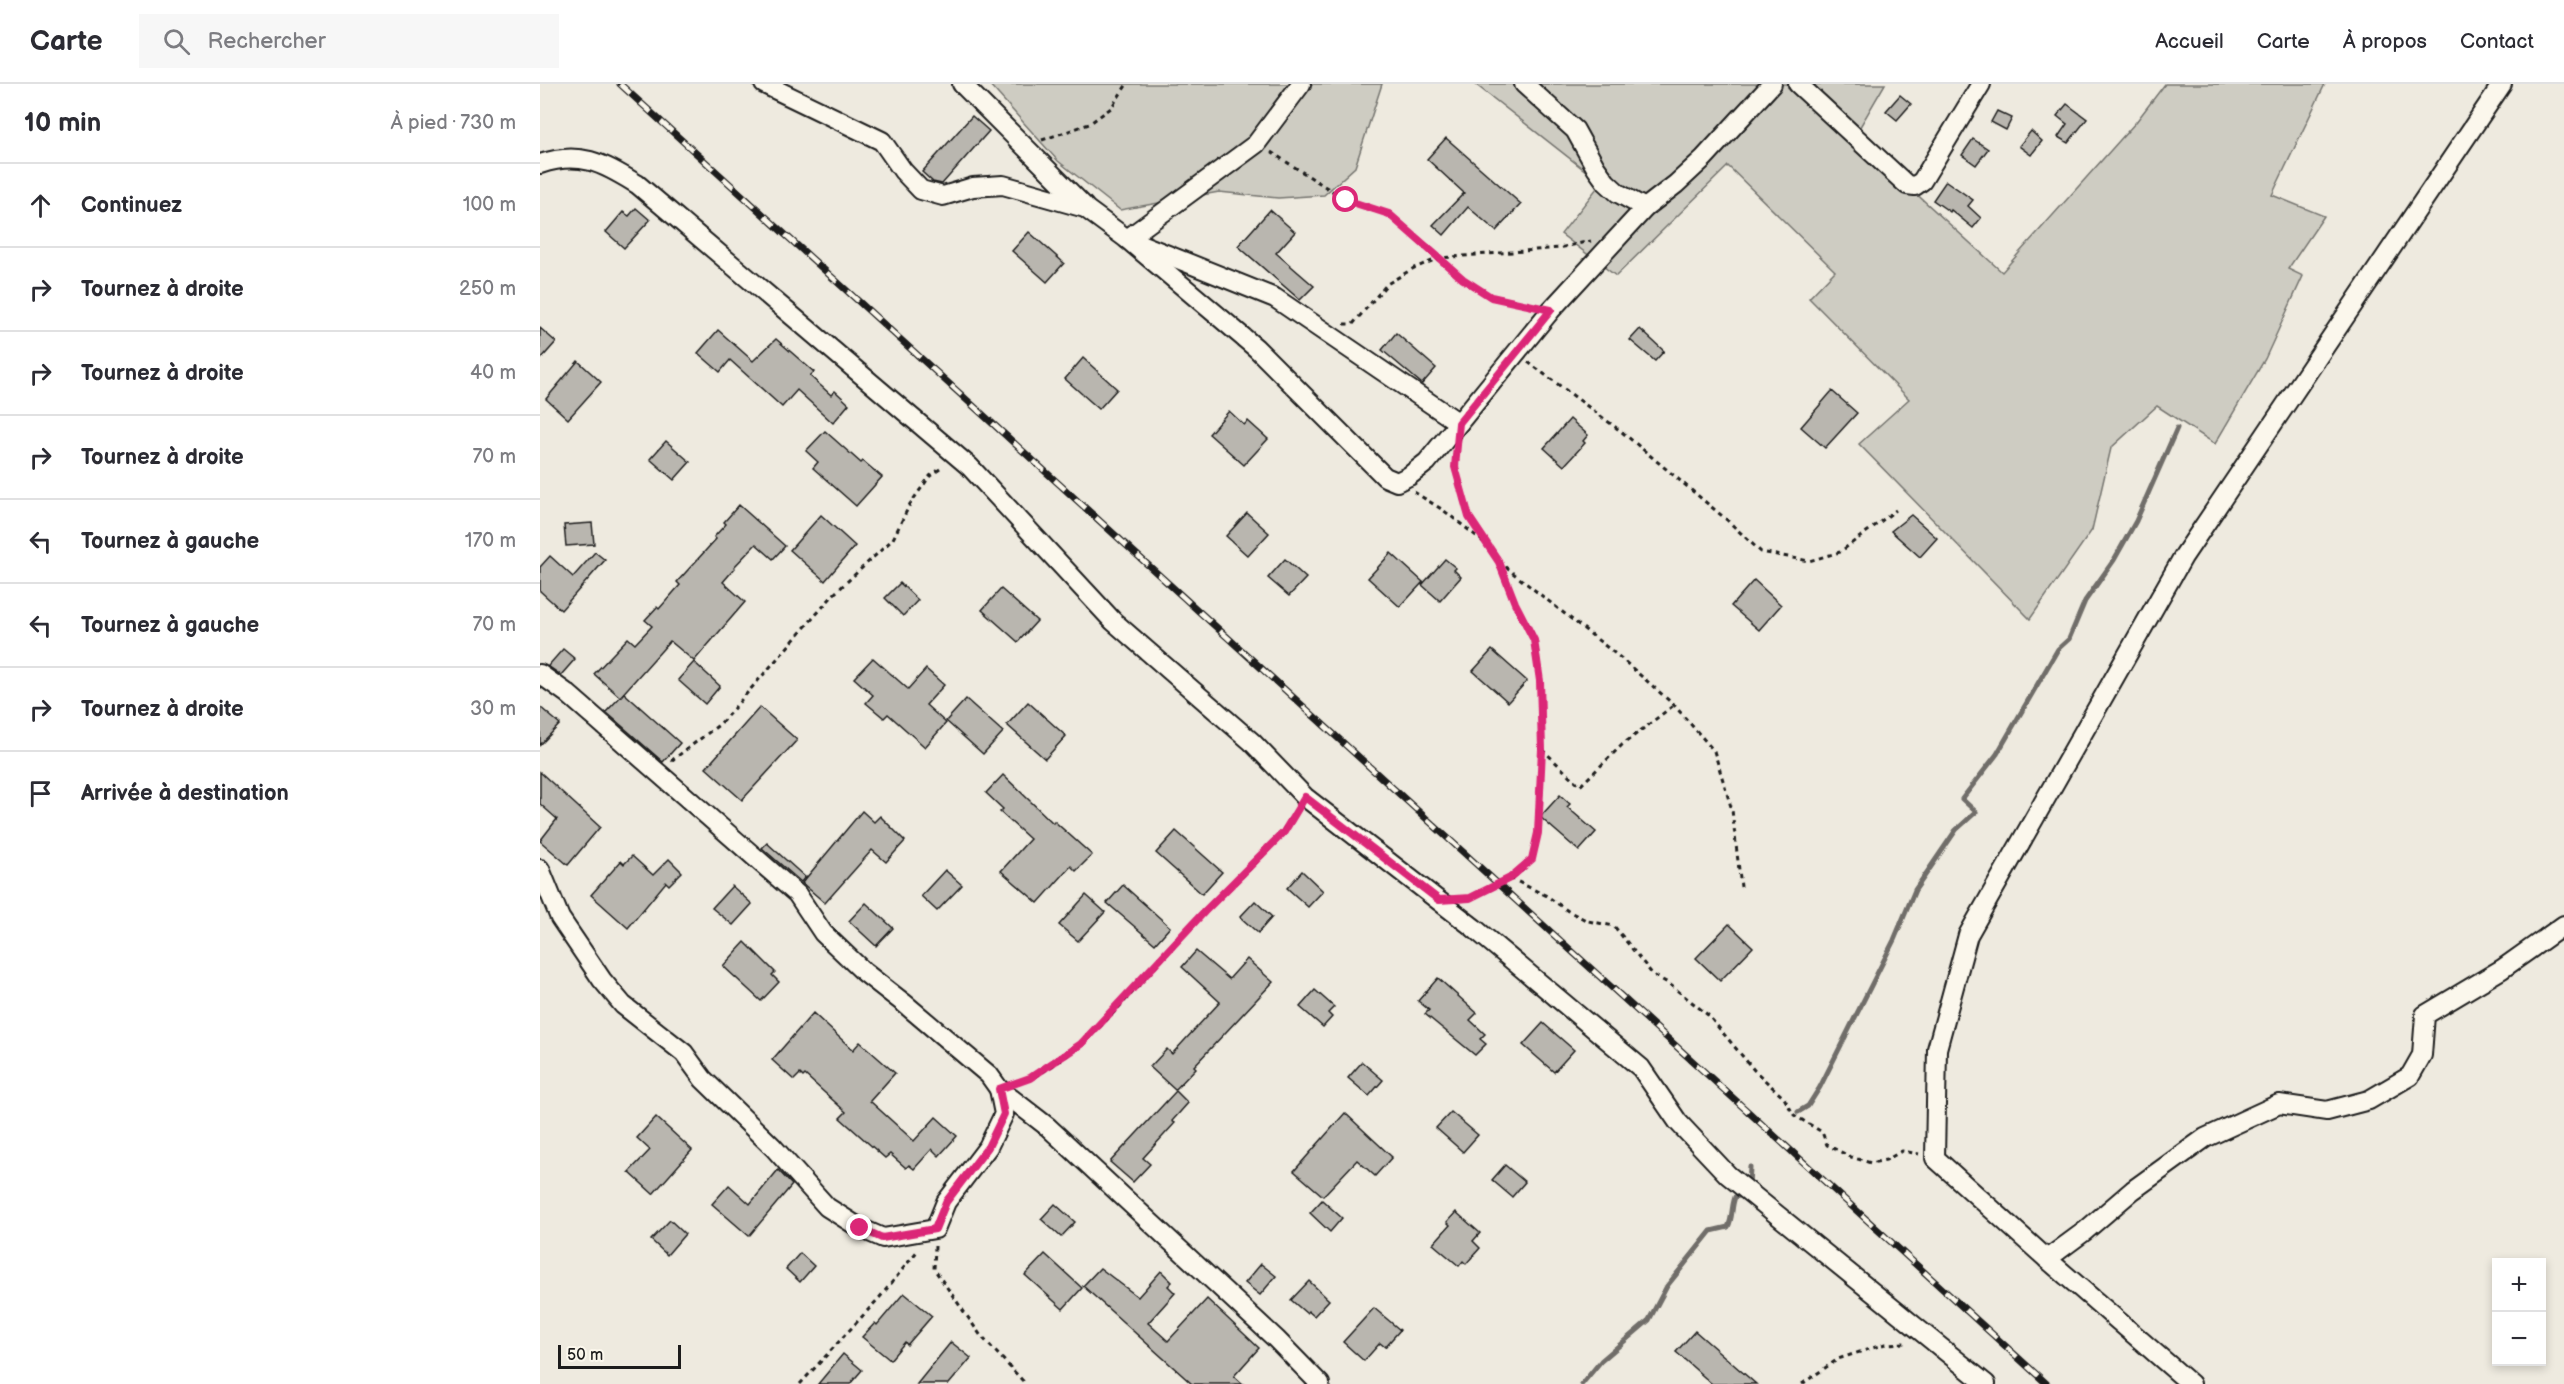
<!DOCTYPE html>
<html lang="fr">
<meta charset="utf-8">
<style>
body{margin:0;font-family:"Balsamiq Sans",sans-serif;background:#f7f7f7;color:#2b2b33}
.controls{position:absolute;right:18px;bottom:18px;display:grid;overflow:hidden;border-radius:0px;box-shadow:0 3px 9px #0003}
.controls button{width:54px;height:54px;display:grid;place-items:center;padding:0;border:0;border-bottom:2px solid #e1e1e2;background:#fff;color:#2b2b33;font:30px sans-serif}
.scale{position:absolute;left:18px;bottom:15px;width:123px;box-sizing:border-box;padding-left:6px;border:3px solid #1c1c1c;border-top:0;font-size:16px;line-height:21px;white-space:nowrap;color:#1c1c1c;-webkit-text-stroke:4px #fbf7ec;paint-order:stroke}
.stop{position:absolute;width:18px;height:18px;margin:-14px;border:4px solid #db2777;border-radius:50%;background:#fff}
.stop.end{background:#db2777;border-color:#fff;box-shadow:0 2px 6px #0008}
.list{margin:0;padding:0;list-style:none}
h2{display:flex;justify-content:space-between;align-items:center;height:78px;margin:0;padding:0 24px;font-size:26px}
h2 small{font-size:20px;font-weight:400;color:#7c7c81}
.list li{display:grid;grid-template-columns:39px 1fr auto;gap:18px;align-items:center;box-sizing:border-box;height:84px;padding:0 24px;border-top:2px solid #e1e1e2}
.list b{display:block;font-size:22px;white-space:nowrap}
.list em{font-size:20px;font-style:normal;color:#7c7c81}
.icon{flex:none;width:33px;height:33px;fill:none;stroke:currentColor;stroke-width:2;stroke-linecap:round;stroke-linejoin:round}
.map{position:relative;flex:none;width:2024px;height:1300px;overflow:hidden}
header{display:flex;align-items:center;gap:36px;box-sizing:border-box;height:84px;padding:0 30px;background:#fff;border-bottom:2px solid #e1e1e2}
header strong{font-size:28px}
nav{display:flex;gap:33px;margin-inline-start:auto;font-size:21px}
.search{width:420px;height:54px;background:#f7f7f7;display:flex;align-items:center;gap:15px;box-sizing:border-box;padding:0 21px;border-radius:0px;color:#7c7c81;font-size:22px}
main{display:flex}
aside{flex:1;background:#fff}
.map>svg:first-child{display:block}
</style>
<header>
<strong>Carte</strong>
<div class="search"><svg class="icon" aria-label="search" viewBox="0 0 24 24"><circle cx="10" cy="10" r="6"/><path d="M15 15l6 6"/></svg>Rechercher</div>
<nav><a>Accueil</a><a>Carte</a><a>À propos</a><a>Contact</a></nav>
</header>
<main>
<aside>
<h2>10 min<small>À pied · 730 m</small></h2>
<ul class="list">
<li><svg class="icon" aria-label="ahead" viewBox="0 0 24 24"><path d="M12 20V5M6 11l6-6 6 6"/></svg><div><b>Continuez</b></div><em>100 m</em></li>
<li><svg class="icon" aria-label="right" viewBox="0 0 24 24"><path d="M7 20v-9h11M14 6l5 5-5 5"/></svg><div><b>Tournez à droite</b></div><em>250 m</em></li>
<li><svg class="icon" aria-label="right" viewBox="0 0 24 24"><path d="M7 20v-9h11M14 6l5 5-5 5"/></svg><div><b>Tournez à droite</b></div><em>40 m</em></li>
<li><svg class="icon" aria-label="right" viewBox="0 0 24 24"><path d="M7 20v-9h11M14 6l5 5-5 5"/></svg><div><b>Tournez à droite</b></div><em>70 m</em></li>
<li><svg class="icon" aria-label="left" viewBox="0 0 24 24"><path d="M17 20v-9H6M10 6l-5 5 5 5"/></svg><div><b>Tournez à gauche</b></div><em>170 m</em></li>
<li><svg class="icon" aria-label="left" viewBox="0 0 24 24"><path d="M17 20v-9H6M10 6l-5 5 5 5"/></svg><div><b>Tournez à gauche</b></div><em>70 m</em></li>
<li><svg class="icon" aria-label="right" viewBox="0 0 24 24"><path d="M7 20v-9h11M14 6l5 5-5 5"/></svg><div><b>Tournez à droite</b></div><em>30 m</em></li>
<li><svg class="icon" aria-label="arrive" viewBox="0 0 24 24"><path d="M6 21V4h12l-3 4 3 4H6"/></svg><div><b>Arrivée à destination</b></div></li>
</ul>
</aside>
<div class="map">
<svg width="2024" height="1300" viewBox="0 0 2024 1300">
<rect width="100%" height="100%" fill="#eeeadf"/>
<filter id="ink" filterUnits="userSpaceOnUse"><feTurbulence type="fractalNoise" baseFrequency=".0167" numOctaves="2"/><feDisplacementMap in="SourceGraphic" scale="12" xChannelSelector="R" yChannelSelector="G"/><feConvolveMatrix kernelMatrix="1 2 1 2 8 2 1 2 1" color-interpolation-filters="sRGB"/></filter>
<g filter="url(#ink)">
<g fill="#ceccc2" stroke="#75746f" stroke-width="1.5">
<path d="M449,0H842L815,83L784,111L738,114L679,108L580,126L518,77Z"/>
<path d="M935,0H1345L1314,53L1462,188L1596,38L1625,0H1785L1732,111L1784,132L1748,185L1763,192L1725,275L1675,360L1617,322L1571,364L1552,446L1490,535L1319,360L1369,315L1269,214L1295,187L1188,82L1076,192L1021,150L1061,99Z"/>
</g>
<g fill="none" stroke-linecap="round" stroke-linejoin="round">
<g stroke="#6f6d69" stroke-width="5">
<path d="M1258,1028L1268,1022L1280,1003L1354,856L1375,806L1416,746L1436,728L1422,715L1457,670L1518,565L1529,555L1545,517L1574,476L1596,437L1637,344"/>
<path d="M1209,1102L1210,1083"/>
<path d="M1042,1300L1061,1277L1109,1236L1127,1202L1171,1147L1188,1143C1193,1133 1191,1124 1195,1113L1206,1110"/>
</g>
</g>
<g fill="#b9b6af" stroke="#1c1c1c" stroke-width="1.5">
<path d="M1360,11L1371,20L1357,36L1346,27Z"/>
<path d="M1527,20L1547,35L1528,59L1518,53L1527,40L1517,32Z"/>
<path d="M1457,27L1472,34L1466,46L1451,38Z"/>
<path d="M432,32L449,47L402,100L393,98L382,88Z"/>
<path d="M1491,47L1502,57L1491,71L1479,62Z"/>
<path d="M906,54L981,120L956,147L928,123L904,151L893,141L924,109L887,75Z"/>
<path d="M1433,55L1448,65L1436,81L1422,71Z"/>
<path d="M1406,97L1433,116L1428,122L1441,134L1433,144L1411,126L1410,128L1393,116Z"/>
<path d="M96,124L110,136L84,164L66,148L83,128L89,132Z"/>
<path d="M730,126L755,148L736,169L774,202L760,216L698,162Z"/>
<path d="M489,148L524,179L507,198L472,167Z"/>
<path d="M0,244L16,258L0,276Z"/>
<path d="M1100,245L1124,267L1115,277L1090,256Z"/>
<path d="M178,246L213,277L236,255L274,288L270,292L291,311L295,307L309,320L293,339L257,306L242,323L190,276L180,288L158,269Z"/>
<path d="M856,249L896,284L882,300L842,266Z"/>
<path d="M543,274L577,305L559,325L525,295Z"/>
<path d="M38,277L61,298L28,335L6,315Z"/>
<path d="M1292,307L1317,329L1285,364L1261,343Z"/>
<path d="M689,327L704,341L708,337L728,355L704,381L669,350Z"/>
<path d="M1030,335L1048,351L1043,357L1045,359L1024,382L1004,364Z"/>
<path d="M285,347L321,379L323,377L342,393L316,422L273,384L278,378L266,367Z"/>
<path d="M126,357L150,378L134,396L110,375Z"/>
<path d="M199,421L245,462L233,475L216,460L194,483L195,484L183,498L205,518L154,577L130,557L80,613L54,590L88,554L95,560L112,542L105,536L117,523L119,525L140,501L137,498L176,455L174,453L186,440L184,438Z"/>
<path d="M707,429L729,449L708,472L686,452Z"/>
<path d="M281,431L315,462L285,497L250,466Z"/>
<path d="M1371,431L1397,454L1380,473L1351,447Z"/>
<path d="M52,439L54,460L26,462L24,441Z"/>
<path d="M55,468L65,476L21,526L0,507V483L10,472L33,493Z"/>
<path d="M851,469L883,498L860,523L828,494Z"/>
<path d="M745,475L766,494L749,512L728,494Z"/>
<path d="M905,475L916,484L914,486L921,493L900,517L882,501Z"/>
<path d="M1214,496L1241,521L1219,546L1191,522Z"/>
<path d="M360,499L378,516L363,532L345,514Z"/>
<path d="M461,505L497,537L478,558L442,526Z"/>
<path d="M23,565L35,575L21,591L8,582Z"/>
<path d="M952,566L987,597L968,618L933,587Z"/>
<path d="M333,574L368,605L386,585L404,601L386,621L406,639L385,663L348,630L344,634L326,619L333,611L314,594Z"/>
<path d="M154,578L180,602L165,620L138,596Z"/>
<path d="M84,609L140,659L123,678L66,628Z"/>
<path d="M426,615L463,648L443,670L406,637Z"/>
<path d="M488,618L526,652L505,675L467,641Z"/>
<path d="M0,623L20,640L0,661Z"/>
<path d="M220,623L257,656L202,716L166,684Z"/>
<path d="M0,688L60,743L28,781L0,757L17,735L0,720Z"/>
<path d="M463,691L513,739L514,737L552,771L536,787L531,782L498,819L461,787L490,755L460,728L463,725L446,709Z"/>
<path d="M1020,711L1030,720L1027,723L1056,748L1039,767L1000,733Z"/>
<path d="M322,727L334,738L340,732L365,757L346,778L332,766L285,819L262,799Z"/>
<path d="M636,747L682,788L662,810L616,769Z"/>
<path d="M227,759L265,793L261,798L222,764Z"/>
<path d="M92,772L113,791L129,775L142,788L129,801L126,798L88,844L51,811L81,777L84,780Z"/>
<path d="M405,786L422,801L397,827L381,812Z"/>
<path d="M762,787L783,807L768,823L747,804Z"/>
<path d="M583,801L630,843L615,860L567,819Z"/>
<path d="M192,802L212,820L193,841L172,824Z"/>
<path d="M546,811L565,828L538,857L519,841Z"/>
<path d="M715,817L732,833L718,849L700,833Z"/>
<path d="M326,819L353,844L336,862L309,837Z"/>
<path d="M1189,840L1213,863L1180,897L1156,874Z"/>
<path d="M205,858L235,888L232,891L239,898L221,917L183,882Z"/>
<path d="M656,867L689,895L707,875L733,898L654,982L656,984L635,1006L610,983L627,965L632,970L680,918L642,883Z"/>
<path d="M898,894L937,929L930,936L945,950L940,955L946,960L935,971L885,930L889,926L878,917Z"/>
<path d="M775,906L794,923L788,929L792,933L783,943L760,923Z"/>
<path d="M273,929L313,966L320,958L355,989L330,1017L374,1057L396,1033L417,1052L399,1072L392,1065L374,1085L369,1081L366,1084L350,1070L345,1074L300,1034L306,1028L265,991L263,993L260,990L254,996L232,976Z"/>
<path d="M1003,939L1034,966L1014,988L983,961Z"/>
<path d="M822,978L843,996L829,1012L808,994Z"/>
<path d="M636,1007L648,1019L632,1037L635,1039L603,1074L610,1080L593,1098L570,1078Z"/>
<path d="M911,1028L938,1051L923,1068L896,1044Z"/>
<path d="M805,1029L852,1073L835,1092L817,1076L783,1112L754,1087Z"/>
<path d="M116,1033L152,1066L113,1110L89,1088L110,1066L97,1054Z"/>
<path d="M965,1081L985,1098L972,1113L952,1096Z"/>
<path d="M238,1086L252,1101L209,1152L172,1120L189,1101L210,1120Z"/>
<path d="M782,1116L802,1134L790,1148L770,1129Z"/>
<path d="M515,1120L535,1138L521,1153L501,1135Z"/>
<path d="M916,1128L940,1149L933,1157L940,1164L926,1180L923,1177L919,1182L893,1160L910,1141L907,1138Z"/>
<path d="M130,1136L145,1150L127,1171L111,1156Z"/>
<path d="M260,1169L274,1182L260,1198L246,1185Z"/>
<path d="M505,1170L542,1204L523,1225L485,1191Z"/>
<path d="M721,1180L736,1192L720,1211L705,1199Z"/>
<path d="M560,1184L598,1213L621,1187L632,1198L628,1202L635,1209L608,1239L628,1257L667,1215L719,1264L694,1292L703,1300H652L543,1202Z"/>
<path d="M769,1197L789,1216L774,1232L768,1227L766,1229L751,1216Z"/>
<path d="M364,1209L392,1232L367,1261L365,1258L350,1276L322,1253L335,1239L337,1241Z"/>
<path d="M834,1224L860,1246L845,1263L840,1259L824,1277L803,1258Z"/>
<path d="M1155,1247L1216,1300H1172L1136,1268Z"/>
<path d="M411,1258L431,1274L409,1300H377Z"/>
<path d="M303,1270L322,1286L310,1300H278Z"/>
</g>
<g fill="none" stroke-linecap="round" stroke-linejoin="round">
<defs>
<g id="minor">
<path d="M224,0L342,57L363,87L381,106L403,112L433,103L463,101L545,124L587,155L716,264L845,393L857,398L869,392L887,378L1011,226L1105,124L1136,100L1164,74L1232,0"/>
<path d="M422,0L544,122"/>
<path d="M984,0L1035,46L1056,84L1066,98L1078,109L1105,124"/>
<path d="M1258,0L1367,101L1375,102L1382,97L1441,0"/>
<path d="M0,80C41,66 63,80 97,100L430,383L573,537L712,658L765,713L934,844L1101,984L1138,1038L1188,1091L1446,1300"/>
<path d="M587,155L716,60L761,0"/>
<path d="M603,161L735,214L919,339"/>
<path d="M0,590L28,610L257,810L283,849L324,888L365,920L449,991L459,1005L508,1043L736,1255L780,1300"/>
<path d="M0,785L20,834L62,896L83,921L144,969L163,995L233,1063L287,1123L320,1144L343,1154L395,1145L406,1118L448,1063L464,1030L459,1005"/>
<path d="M1507,1175L1545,1147L1593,1106L1665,1054L1739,1020L1787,1027L1829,1016L1870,992L1882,971L1885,931L1962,885L2024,841"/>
<path d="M1651,1300L1507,1175L1395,1074L1397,965L1428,851L1643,473L1962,0"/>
</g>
</defs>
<use href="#minor" stroke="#1c1c1c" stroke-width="22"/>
<g stroke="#1c1c1c" stroke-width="3" stroke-dasharray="4.5 4.5" stroke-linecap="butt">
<path d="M502,56L549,40L571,24L587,0"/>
<path d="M731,68L806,116L849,130L923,195L951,213L992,222"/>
<path d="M804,240H813L847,200L874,184L900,174L1019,164L1051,157"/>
<path d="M988,278L1082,348L1187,436L1221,468L1269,477L1300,468L1356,426"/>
<path d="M916,371L915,383L929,433L959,478L1082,575L1134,621L1174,667L1192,726L1201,803"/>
<path d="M874,408L903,426L944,458"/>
<path d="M1002,665L1040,702L1082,661L1134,621"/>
<path d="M131,677L180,640L295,509L353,455L370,420L390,392L403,383"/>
<path d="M970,794L1007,812L1028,827L1048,837L1074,842L1113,891L1128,899L1168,931L1214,986L1244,1014L1254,1031L1282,1048L1287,1061L1311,1073L1331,1079L1346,1076L1362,1067L1379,1070"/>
<path d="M924,814H930C948,805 981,793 992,775C1005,751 1004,583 994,555C990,542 980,531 975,518C969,506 965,493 960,480"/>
<path d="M478,999C547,975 614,879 665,827C697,795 734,767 756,726"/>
<path d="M395,1162L394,1185L441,1252L483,1297V1300"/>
<path d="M260,1300L340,1213L379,1165"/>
<path d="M1262,1300L1298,1275L1345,1260L1367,1259"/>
</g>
<use href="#minor" stroke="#fbf7ec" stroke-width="18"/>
<defs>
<path id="rail" d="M80,0L1507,1300"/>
</defs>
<use href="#rail" stroke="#1c1c1c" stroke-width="7"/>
<use href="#rail" stroke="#fbf7ec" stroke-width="4.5" stroke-dasharray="14" stroke-linecap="butt"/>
</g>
</g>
<g fill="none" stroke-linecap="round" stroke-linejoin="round" filter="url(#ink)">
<path stroke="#db2777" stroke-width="8" d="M320,1144L342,1154L395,1145L406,1118L448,1063L464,1030L459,1005L490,994L541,960L664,828L744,748L765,713L899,816L930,814L970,794L992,775L998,749L1002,665L1000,597L994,556L975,519L959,478L929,433L915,383L919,339L1011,226L951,213L923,195L849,130L806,116"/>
</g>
</svg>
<div class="controls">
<button>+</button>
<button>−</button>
</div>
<div class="scale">50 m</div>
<div class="stop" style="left:806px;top:116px"></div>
<div class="stop end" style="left:320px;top:1144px"></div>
</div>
</main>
